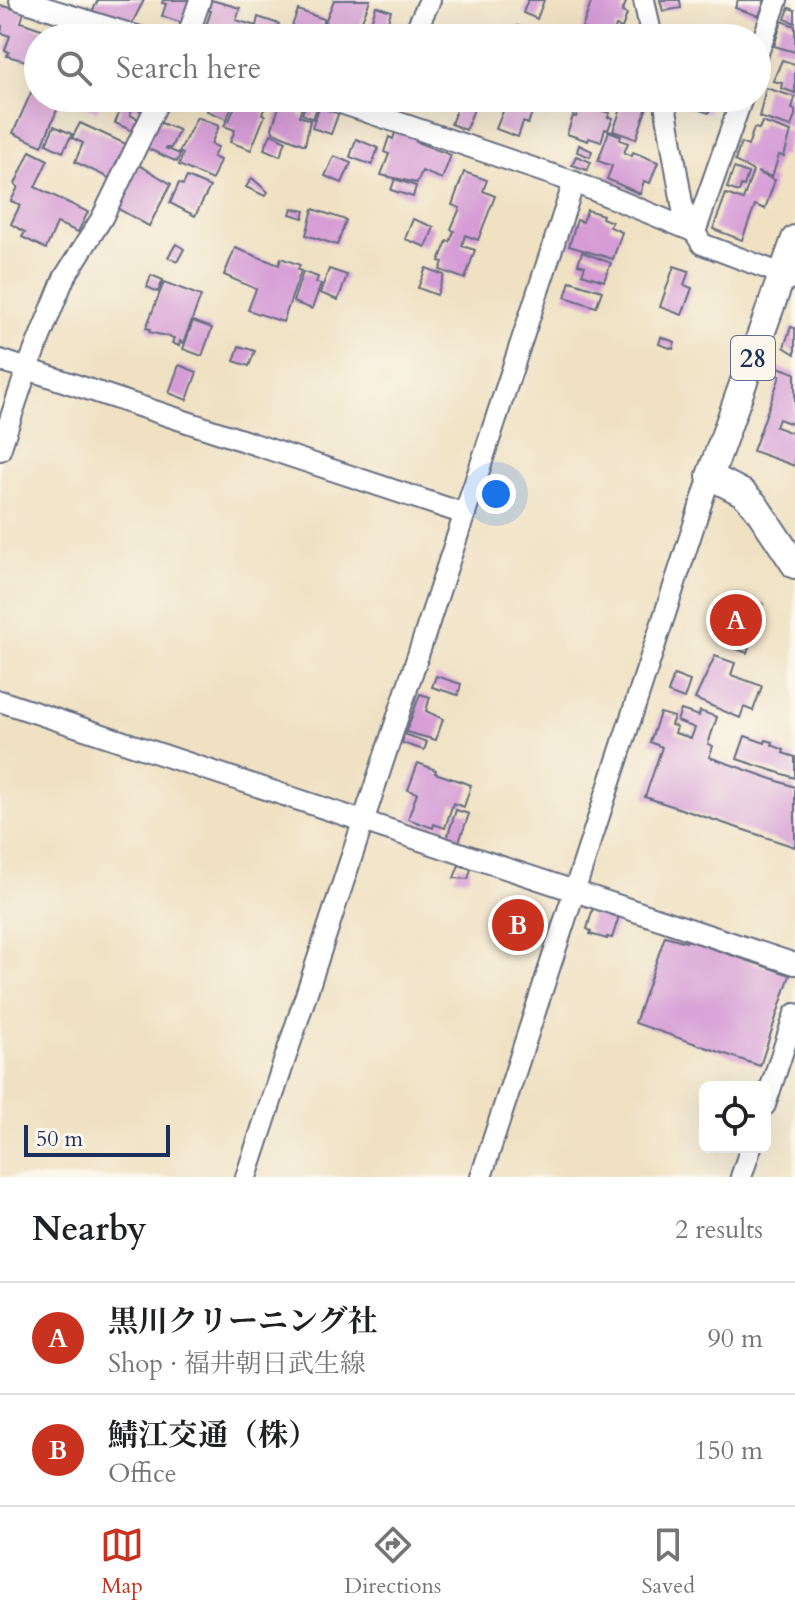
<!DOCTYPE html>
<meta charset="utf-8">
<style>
body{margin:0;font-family:Cardo,"Noto Serif JP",serif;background:#f2f2f2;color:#202124}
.controls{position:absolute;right:24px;bottom:24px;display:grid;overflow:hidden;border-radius:12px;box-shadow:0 8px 32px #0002}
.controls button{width:72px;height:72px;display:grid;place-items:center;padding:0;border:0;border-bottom:2px solid #e0e0e0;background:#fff;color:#202124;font:40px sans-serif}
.scale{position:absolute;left:24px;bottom:20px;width:146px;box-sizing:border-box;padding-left:8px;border:4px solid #1b2f5e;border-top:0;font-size:22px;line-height:28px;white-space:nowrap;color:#1b2f5e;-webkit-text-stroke:6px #fbf7ec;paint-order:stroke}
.you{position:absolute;left:496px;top:494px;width:28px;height:28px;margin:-20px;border:6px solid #fff;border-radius:50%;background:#1a73e8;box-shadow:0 0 0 12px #1a73e833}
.badge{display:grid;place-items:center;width:52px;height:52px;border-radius:50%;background:#c8321e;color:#fff;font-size:26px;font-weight:700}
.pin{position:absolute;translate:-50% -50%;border:4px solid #fff;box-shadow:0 2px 8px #0006}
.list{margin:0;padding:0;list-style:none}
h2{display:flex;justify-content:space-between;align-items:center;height:104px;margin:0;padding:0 32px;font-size:34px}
h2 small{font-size:26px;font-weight:400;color:#757577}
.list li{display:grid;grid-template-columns:52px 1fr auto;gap:24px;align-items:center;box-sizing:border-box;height:112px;padding:0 32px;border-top:2px solid #e0e0e0}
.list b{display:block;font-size:30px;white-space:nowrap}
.list p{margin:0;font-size:26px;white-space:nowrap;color:#757577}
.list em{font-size:26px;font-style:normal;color:#757577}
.icon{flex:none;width:44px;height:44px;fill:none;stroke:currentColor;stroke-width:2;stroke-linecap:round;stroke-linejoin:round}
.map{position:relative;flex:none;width:795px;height:1177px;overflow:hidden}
.search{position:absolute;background:#fff;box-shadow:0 8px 32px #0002;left:24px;right:24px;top:24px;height:88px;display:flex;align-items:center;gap:20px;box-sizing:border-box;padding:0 28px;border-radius:44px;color:#757577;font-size:30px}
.sheet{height:328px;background:#fff}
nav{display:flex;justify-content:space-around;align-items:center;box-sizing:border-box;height:112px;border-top:2px solid #e0e0e0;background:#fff;font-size:22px;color:#757577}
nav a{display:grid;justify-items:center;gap:4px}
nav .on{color:#c8321e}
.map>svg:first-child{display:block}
</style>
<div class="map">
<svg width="795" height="1177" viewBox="0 0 795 1177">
<rect width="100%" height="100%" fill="#fbf7ec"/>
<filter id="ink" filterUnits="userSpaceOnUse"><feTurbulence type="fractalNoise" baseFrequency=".0125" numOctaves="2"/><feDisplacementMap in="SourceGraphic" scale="16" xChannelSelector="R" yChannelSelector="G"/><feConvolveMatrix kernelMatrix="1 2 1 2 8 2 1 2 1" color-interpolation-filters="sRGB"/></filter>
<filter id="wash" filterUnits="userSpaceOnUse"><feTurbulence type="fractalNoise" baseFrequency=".006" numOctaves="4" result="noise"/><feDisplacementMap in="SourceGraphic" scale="32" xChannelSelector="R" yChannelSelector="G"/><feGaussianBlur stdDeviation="1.8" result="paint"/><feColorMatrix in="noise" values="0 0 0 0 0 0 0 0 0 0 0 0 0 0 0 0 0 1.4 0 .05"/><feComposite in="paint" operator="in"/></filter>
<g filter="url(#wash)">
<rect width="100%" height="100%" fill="#efe1c2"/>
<g id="blocks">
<g fill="#d59cd5">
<path d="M98,0H144L130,27L91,14Z"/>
<path d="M163,0H190L182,23L162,16L166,4L162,3Z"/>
<path d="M211,0L240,8L236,20L256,26L258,17L279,24L274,38H202L211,11L209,10Z"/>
<path d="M334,0H370L355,38H330L320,34Z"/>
<path d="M528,0H544L537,19L523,13Z"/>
<path d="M592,0H627L622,12L627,14L622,28L616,26L612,38H591L580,34Z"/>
<path d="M660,0H680L681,8L663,11Z"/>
<path d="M738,0H765L759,16L735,8Z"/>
<path d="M0,5L24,12L21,22L53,33L52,38H38V64L7,56L9,52L5,50L10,36L1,33L2,26H0Z"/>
<path d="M376,6L391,11L388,21L395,24L392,31L397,33L395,38L367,36Z"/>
<path d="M789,8L795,10V23L785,19Z"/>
<path d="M298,10L324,19L317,38H303L290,31Z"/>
<path d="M782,21L795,26V52L774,46Z"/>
<path d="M518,26L540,35L539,38H513Z"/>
<path d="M782,60L795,64V93L781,88L782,83L773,81Z"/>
<path d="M38,77V98H62L42,146L13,133Z"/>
<path d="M766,88L795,97L792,109L795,110V115L791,127L759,117Z"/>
<path d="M70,98H102L97,112L68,101Z"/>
<path d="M105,98H152L146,113L133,107L130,115L140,120L135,132L115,123L121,109L104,101Z"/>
<path d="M212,98H235L227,119L207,111Z"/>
<path d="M238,98H257L267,102L262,114L265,115L251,150L230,142L235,130L224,126L227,120L229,121Z"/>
<path d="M282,98L305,100L299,116L310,120L305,145L273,132L272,128Z"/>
<path d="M308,98L319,103L313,119L302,114Z"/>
<path d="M492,98H537L528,124L523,122L518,137L496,129L505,106L491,101Z"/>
<path d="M625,98L649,101L636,139L613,131Z"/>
<path d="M687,98H714L709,113L684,105Z"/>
<path d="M587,100L602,105L600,110L610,113L608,117L613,118L608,130L605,129L601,142L589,138L588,141L567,134L573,116L576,117L578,111L584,108Z"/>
<path d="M321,102L340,109L331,134L312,128Z"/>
<path d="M463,102L475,106L466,130L451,124L458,105L462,106Z"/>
<path d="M197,117L219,126L211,144L218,147L213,157L220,160L212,180L179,165L183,154L179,152Z"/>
<path d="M156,121L179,130L171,148H165L180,154L177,162L144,147Z"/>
<path d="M762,122L791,132L784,156L779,155L772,177L757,172L775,180L765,209L755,205L742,240L713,229L726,194L743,200L753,171L735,161L741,143L748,146L754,128L759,129Z"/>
<path d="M80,123L128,145L122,157L119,156L117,163L120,165L113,180L75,162L83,143L72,138Z"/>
<path d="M54,126L72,134L63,152L46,144Z"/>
<path d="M396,130L418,138L416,142L451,155L442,179L422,171L417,183L381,175L389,154L384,152L389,137L393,139Z"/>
<path d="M609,131L621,136L620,140L628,143L624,153L632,156L633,152L658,162L650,183L644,181L640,194L607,179L612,166L598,161Z"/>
<path d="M271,134L286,141L280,156L264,149Z"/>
<path d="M356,139L378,148L372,165L350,157Z"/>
<path d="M579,145L592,151L590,157L577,152Z"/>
<path d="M30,151L48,160L35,187L88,212L78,232L57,223L46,249L22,237L25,232L11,224L20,205L11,201L18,187L15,184Z"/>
<path d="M334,156L351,163L342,183L325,176Z"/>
<path d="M576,156L591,162L587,170L572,165Z"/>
<path d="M139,165L171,184L149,226L117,208Z"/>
<path d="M734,168L748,173L744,186L741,185L739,192L727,188Z"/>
<path d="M464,172L487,180L483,191L495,196L478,240L465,235L462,246L475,250L465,279L440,270L443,262L439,261L447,241L450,242L454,231L451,229L460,208L452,205Z"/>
<path d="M187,177L210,187L195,216L170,203L179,183L183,185Z"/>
<path d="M252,178L268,192L265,196L246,187Z"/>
<path d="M395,179L416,186L413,197L391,190Z"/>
<path d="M292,208L305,211L303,218L290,214Z"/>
<path d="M313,209L346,220L337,245L306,235Z"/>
<path d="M587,210L603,215L602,218L612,222L610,227L622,232L613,259L569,246L577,220L583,222Z"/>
<path d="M413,219L434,227L426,247L405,239Z"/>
<path d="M176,244L184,249L177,262L168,257Z"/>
<path d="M235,248L279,265L281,258L300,265L298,270L301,271L283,322L248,310L256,289L224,275Z"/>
<path d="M582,252L611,263L604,281L582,274L585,266L578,264Z"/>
<path d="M674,266L689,271L684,285L692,288L682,315L660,307Z"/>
<path d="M426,268L444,275L437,295L418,288Z"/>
<path d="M329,269L347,275L338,300L320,293Z"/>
<path d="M303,272L318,277L316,283L321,284L312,309L293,302Z"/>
<path d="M151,275L163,280L158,292L147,287Z"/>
<path d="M570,281L602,291L596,307L565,297Z"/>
<path d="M164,282L201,296L183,343L180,341L179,346L172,343L174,338L149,332L150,329L146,328Z"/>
<path d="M193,321L212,328L202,356L183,349Z"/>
<path d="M791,327L795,328V354L784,347Z"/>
<path d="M661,337L675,342L673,349L659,344Z"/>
<path d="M239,346L255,351L249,366L234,361Z"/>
<path d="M179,365L197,372L187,400L169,393Z"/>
<path d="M775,366L795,373V414L792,424L779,419L776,427L795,434V466L753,451L780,376L772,374Z"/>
<path d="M747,599L763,604L747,653L734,648L737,638L712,630L722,601L734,605Z"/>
<path d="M715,656L735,663L731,675L762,686L753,711L744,707L740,718L695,699Z"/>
<path d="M674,675L690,681L684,699L668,693Z"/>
<path d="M436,676L461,684L458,695L432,687Z"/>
<path d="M420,694L430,697L426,711L443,719L436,740L406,732Z"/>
<path d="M681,710L699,716L700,711L717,717L708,744L713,746L709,757L795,787V847L645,797L662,747L650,742L660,713L674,717L671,725L677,727L675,733L691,738L695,728L677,721Z"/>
<path d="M404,734L427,742L424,750L402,743Z"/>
<path d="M745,736L765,743L766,740L773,742L772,745L784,750L783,753L795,757V778L737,759Z"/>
<path d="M418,763L436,770L435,773L471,785L464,807L453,803L445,828L434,824L433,828L408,819L417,793L408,790Z"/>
<path d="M456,810L469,814L459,842L447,838Z"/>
<path d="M459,865L471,869L468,879L454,878Z"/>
<path d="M523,905L533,908L521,941L506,935L515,909L521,911Z"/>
<path d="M593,908L619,916L612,938L607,937V939L590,934L591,931L587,929Z"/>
<path d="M665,936L686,942L687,940L790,975L760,1066L635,1023Z"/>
</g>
</g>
</g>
<g filter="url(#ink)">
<use href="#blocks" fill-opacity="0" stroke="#656d81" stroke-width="2"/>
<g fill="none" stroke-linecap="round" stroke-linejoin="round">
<defs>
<g id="minor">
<path d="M20,0L143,38"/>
<path d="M644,0L652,38"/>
<path d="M187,38L200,0"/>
<path d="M412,38L430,0"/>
<path d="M757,56L777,0"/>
<path d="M326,98L574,182L695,232L742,98"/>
<path d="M664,98L684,215L702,244L795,279"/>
<path d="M0,360L465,514"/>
<path d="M0,450L27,369L64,278L102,218L160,98"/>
<path d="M0,701L795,964"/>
<path d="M765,1105L795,1014"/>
<path d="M246,1177L574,182"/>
<path d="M481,1177L710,476"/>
<path d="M741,1177L751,1147"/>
</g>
<path id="major" d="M795,239L710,476L743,493L755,505L795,565"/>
</defs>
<use href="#minor" stroke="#656d81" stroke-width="24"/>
<use href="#major" stroke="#656d81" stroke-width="30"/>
<use href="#minor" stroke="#fff" stroke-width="20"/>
<use href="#major" stroke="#fff" stroke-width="26"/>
</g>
</g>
<g text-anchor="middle" stroke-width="6" stroke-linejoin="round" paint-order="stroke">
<rect fill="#fbf7ec" stroke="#5e6b89" stroke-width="2" x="731" y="336" width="44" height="44" rx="6"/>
<g font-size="26" font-weight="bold" fill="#1b2f5e">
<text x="753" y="367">28</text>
</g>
</g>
</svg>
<div class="controls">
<button><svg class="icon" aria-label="locate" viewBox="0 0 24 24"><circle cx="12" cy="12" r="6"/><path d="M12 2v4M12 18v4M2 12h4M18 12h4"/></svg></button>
</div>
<div class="scale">50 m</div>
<div class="you"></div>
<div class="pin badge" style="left:736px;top:620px">A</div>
<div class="pin badge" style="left:518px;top:925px">B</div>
<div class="search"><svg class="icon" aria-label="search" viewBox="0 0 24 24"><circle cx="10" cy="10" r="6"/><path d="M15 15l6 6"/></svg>Search here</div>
</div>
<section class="sheet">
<h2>Nearby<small>2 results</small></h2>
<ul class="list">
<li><span class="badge">A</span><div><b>黒川クリーニング社</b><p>Shop · 福井朝日武生線</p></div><em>90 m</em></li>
<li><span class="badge">B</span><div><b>鯖江交通（株）</b><p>Office</p></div><em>150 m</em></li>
</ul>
</section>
<nav>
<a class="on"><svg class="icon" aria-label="map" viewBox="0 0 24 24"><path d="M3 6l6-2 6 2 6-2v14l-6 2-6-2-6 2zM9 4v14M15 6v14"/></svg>Map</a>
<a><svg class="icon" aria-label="directions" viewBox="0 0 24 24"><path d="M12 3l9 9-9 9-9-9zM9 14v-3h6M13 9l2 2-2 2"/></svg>Directions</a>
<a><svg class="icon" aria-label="saved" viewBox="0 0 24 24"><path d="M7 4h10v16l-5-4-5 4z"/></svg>Saved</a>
</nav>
